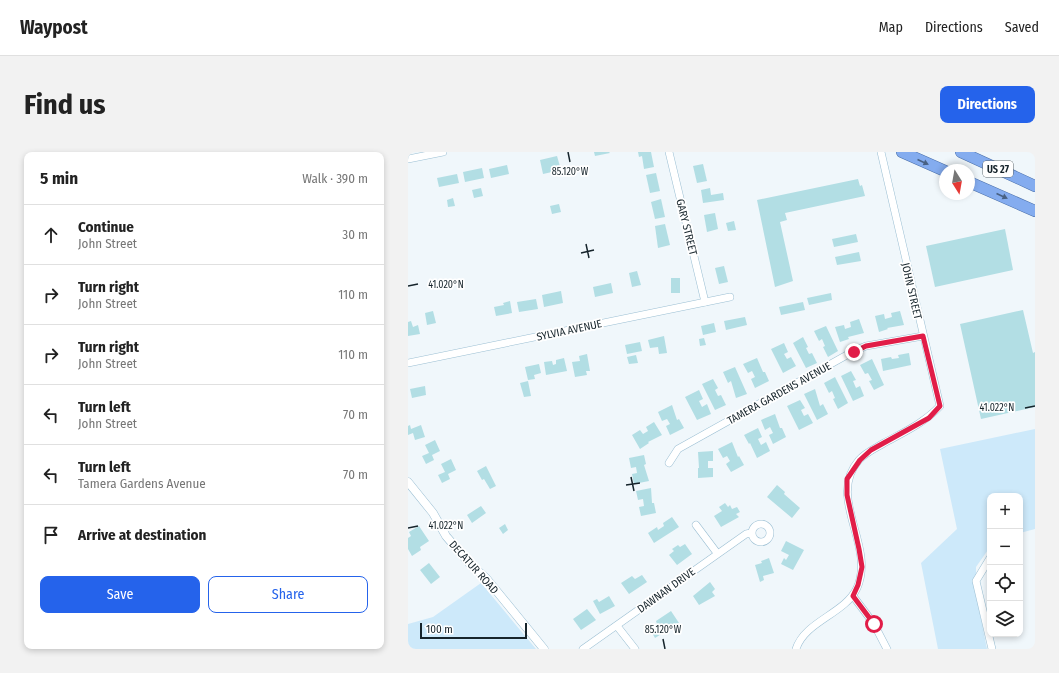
<!DOCTYPE html>
<meta charset="utf-8">
<style>
body{margin:0;font-family:"Fira Sans Condensed",sans-serif;background:#f2f2f2;color:#222}
.controls{position:absolute;right:12px;bottom:12px;display:grid;overflow:hidden;border-radius:8px;box-shadow:0 2px 6px #0003}
.controls button{width:36px;height:36px;display:grid;place-items:center;padding:0;border:0;border-bottom:1px solid #e0e0e0;background:#fff;color:#222;font:20px sans-serif}
.compass{position:absolute;left:531px;top:12px;width:36px;height:36px;border-radius:50%;background:#fff;box-shadow:0 2px 6px #0003;rotate:169deg}
.scale{position:absolute;left:12px;bottom:10px;width:107px;box-sizing:border-box;padding-left:4px;border:2px solid #16242b;border-top:0;font-size:11px;line-height:14px;white-space:nowrap;color:#16242b;-webkit-text-stroke:3px #fff;paint-order:stroke}
.stop{position:absolute;width:12px;height:12px;margin:-9px;border:3px solid #e11d48;border-radius:50%;background:#fff}
.stop.end{background:#e11d48;border-color:#fff;box-shadow:0 1px 4px #0008}
.list{margin:0;padding:0;list-style:none}
h2{display:flex;justify-content:space-between;align-items:center;height:52px;margin:0;padding:0 16px;font-size:17px}
h2 small{font-size:13px;font-weight:400;color:#767676}
.list li{display:grid;grid-template-columns:26px 1fr auto;gap:12px;align-items:center;box-sizing:border-box;height:60px;padding:0 16px;border-top:1px solid #e0e0e0}
.list b{display:block;font-size:15px;white-space:nowrap}
.list p{margin:0;font-size:13px;white-space:nowrap;color:#767676}
.list em{font-size:13px;font-style:normal;color:#767676}
.actions{display:flex;gap:8px;padding:12px 16px}
.actions a{flex:1;padding:9px 0;border:1px solid #2563eb;border-radius:8px;text-align:center;font-size:14px;color:#2563eb}
.actions .main{background:#2563eb;color:#fff}
.icon{flex:none;width:22px;height:22px;fill:none;stroke:currentColor;stroke-width:2;stroke-linecap:round;stroke-linejoin:round}
.map{position:relative;flex:none;width:627px;height:497px;overflow:hidden;border-radius:8px}
header{display:flex;align-items:center;gap:24px;box-sizing:border-box;height:56px;padding:0 20px;background:#fff;border-bottom:1px solid #e0e0e0}
header strong{font-size:19px}
nav{display:flex;gap:22px;margin-inline-start:auto;font-size:14px}
.intro{display:flex;align-items:center;justify-content:space-between;box-sizing:border-box;height:96px;padding:0 24px}
h1{margin:0;font-size:28px}
.button{padding:10px 18px;border-radius:8px;background:#2563eb;color:#fff;font-size:14px;font-weight:700}
main{display:flex;gap:24px;padding:0 24px}
aside{flex:1;background:#fff;border-radius:8px;box-shadow:0 2px 6px #0003}
.map>svg:first-child{display:block}
</style>
<header>
<strong>Waypost</strong>
<nav><a>Map</a><a>Directions</a><a>Saved</a></nav>
</header>
<div class="intro"><h1>Find us</h1><a class="button">Directions</a></div>
<main>
<aside>
<h2>5 min<small>Walk · 390 m</small></h2>
<ul class="list">
<li><svg class="icon" aria-label="ahead" viewBox="0 0 24 24"><path d="M12 20V5M6 11l6-6 6 6"/></svg><div><b>Continue</b><p>John Street</p></div><em>30 m</em></li>
<li><svg class="icon" aria-label="right" viewBox="0 0 24 24"><path d="M7 20v-9h11M14 6l5 5-5 5"/></svg><div><b>Turn right</b><p>John Street</p></div><em>110 m</em></li>
<li><svg class="icon" aria-label="right" viewBox="0 0 24 24"><path d="M7 20v-9h11M14 6l5 5-5 5"/></svg><div><b>Turn right</b><p>John Street</p></div><em>110 m</em></li>
<li><svg class="icon" aria-label="left" viewBox="0 0 24 24"><path d="M17 20v-9H6M10 6l-5 5 5 5"/></svg><div><b>Turn left</b><p>John Street</p></div><em>70 m</em></li>
<li><svg class="icon" aria-label="left" viewBox="0 0 24 24"><path d="M17 20v-9H6M10 6l-5 5 5 5"/></svg><div><b>Turn left</b><p>Tamera Gardens Avenue</p></div><em>70 m</em></li>
<li><svg class="icon" aria-label="arrive" viewBox="0 0 24 24"><path d="M6 21V4h12l-3 4 3 4H6"/></svg><div><b>Arrive at destination</b></div></li>
</ul>
<div class="actions"><a class="main">Save</a><a>Share</a></div>
</aside>
<div class="map">
<svg width="627" height="497" viewBox="0 0 627 497">
<rect width="100%" height="100%" fill="#f0f7fb"/>
<g fill="#cde9fa">
<path d="M627,277V377L612,381V344H582V395L568,415V442L579,497H530L513,411L549,377L532,297Z"/>
<path d="M73,431L128,497H0V472L25,465Z"/>
</g>
<g fill="#b2dee4">
<path d="M186,0H201L202,1L187,4Z"/>
<path d="M230,0H243L246,15L236,17L234,4L231,5Z"/>
<path d="M149,4L153,18L135,22L132,8Z"/>
<path d="M295,12L299,29L289,31L285,14Z"/>
<path d="M99,13L101,22L83,26L81,17Z"/>
<path d="M74,16L76,26L57,30L55,20Z"/>
<path d="M248,21L252,39L242,41L238,23Z"/>
<path d="M49,22L51,31L31,35L29,26Z"/>
<path d="M450,27L452,34L454,33L457,44L377,61L379,68L372,70L385,129L367,135L349,48Z"/>
<path d="M73,36L75,44L66,46L64,38Z"/>
<path d="M302,36L303,43L315,41L316,48L295,51L293,38Z"/>
<path d="M45,46L47,54L40,55L39,48Z"/>
<path d="M253,47L257,65L247,67L243,50Z"/>
<path d="M151,52L153,60L144,62L142,54Z"/>
<path d="M307,61L310,77L299,80L296,63Z"/>
<path d="M326,69L328,78L320,79L318,71Z"/>
<path d="M257,72L262,93L250,96L247,74Z"/>
<path d="M597,77L605,118L527,135L518,94Z"/>
<path d="M448,82L450,90L426,95L424,87Z"/>
<path d="M451,100L453,109L429,113L427,105Z"/>
<path d="M316,114L320,130L311,132L307,116Z"/>
<path d="M229,119L233,133L224,135L221,121Z"/>
<rect x="263" y="126" width="9" height="15"/>
<path d="M203,131L205,141L187,145L185,135Z"/>
<path d="M153,139L155,151L136,155L134,143Z"/>
<path d="M423,141L424,148L401,153L399,146Z"/>
<path d="M128,147L130,157L111,160L109,150Z"/>
<path d="M102,149L104,161L88,164L86,155L96,153L95,151Z"/>
<path d="M395,150L397,158L373,163L371,155Z"/>
<path d="M615,158L625,201L627,200V255L573,267L552,172Z"/>
<path d="M25,159L28,171L19,173L17,161Z"/>
<path d="M492,159L496,173L479,176L480,177L471,180L467,164L476,162L477,167L484,165L483,161Z"/>
<path d="M337,165L339,173L318,178L316,169Z"/>
<path d="M451,167L456,181L440,185L441,187L432,190L427,175L436,173L437,177L443,175L442,170Z"/>
<path d="M3,169L5,175L10,173L12,182L0,184V170Z"/>
<path d="M306,171L308,180L295,183L293,174Z"/>
<path d="M418,174L430,199L420,205L415,195L417,194L414,187L411,189L406,179Z"/>
<path d="M256,184L259,201L251,202L250,195L242,196L240,188Z"/>
<path d="M395,185L400,195L398,196L401,202L404,201L409,211L398,216L385,191Z"/>
<path d="M296,186L298,193L292,194L291,187Z"/>
<path d="M232,190L234,199L219,202L217,193Z"/>
<path d="M376,191L380,200L376,202L379,207L383,205L388,214L375,221L363,197Z"/>
<path d="M501,201L503,213L475,219L473,207L483,205L484,207L491,206L490,203Z"/>
<path d="M179,202L182,219H178L179,223L167,225L164,210L172,209L171,204Z"/>
<path d="M228,203L230,211L221,212L219,205Z"/>
<path d="M156,206L159,219L138,223L136,210L144,209L145,213L148,212V208Z"/>
<path d="M349,206L355,220H357L361,229L347,236L343,227L347,225L344,219L340,221L335,212Z"/>
<path d="M464,207L476,233L466,238L461,229L464,228L460,221L457,222L452,213Z"/>
<path d="M131,212L133,221L126,223L127,227L120,228L117,215Z"/>
<path d="M327,215L339,242L328,246L323,229L320,231L315,220Z"/>
<path d="M443,219L448,228L445,229L448,236L452,234L456,244L445,249L433,224Z"/>
<path d="M427,225L440,251L430,257L425,247L427,246L424,239L421,241L416,231Z"/>
<path d="M305,227L310,236L307,238L310,244L313,243L318,253L307,258L294,232Z"/>
<path d="M120,229L123,244L116,245L112,231Z"/>
<path d="M17,234L18,243L4,246L2,237Z"/>
<path d="M407,237L412,254L415,252L420,262L409,268L396,242Z"/>
<path d="M291,238L295,247L291,249L294,255L299,252L303,262L289,268L277,245Z"/>
<path d="M392,248L397,256L393,258L396,264L400,262L405,271L391,278L379,254Z"/>
<path d="M264,253L269,268L271,267L276,276L262,283L258,274L262,272L259,267L254,269L250,260Z"/>
<path d="M367,262L372,276H374L378,285L365,292L361,283L365,281L362,275L357,278L353,268Z"/>
<path d="M246,270L254,283L240,290L241,291L232,297L224,283L232,278L235,282L240,279L238,275Z"/>
<path d="M2,273L3,277L13,273L17,285L7,288L5,281L0,283V274Z"/>
<path d="M350,276L354,285L350,287L353,293L358,290L362,299L349,306L342,291L341,292L336,283Z"/>
<path d="M27,288L32,299L24,303L26,308L18,312L14,304L21,301L17,293Z"/>
<path d="M324,290L330,305L331,304L336,313L323,320L318,312L322,309L319,304L315,306L310,297Z"/>
<path d="M305,299V309H300V316H305V325L290,326V316H291L290,300Z"/>
<path d="M236,303L238,312L236,313L241,329L226,332L224,322L229,321L228,315L223,316L221,306Z"/>
<path d="M43,307L48,318L40,322L42,327L34,331L30,323L37,320L33,312Z"/>
<path d="M78,314L88,334L82,337L76,327L74,328L69,319Z"/>
<path d="M369,333L377,340L376,342L392,356L384,366L359,345Z"/>
<path d="M243,336L244,351H246L248,361L233,364L231,355L236,354L235,347L230,348L228,339Z"/>
<path d="M317,351L320,355L322,353L324,357L329,355L332,360L328,362L331,365L313,375L306,364L314,359L311,355Z"/>
<path d="M73,354L78,361L64,371L59,363Z"/>
<path d="M264,365L271,375L246,391L240,381L249,375L250,378L256,374L255,371Z"/>
<path d="M97,372L100,378L95,382L91,376Z"/>
<path d="M11,374L21,389L12,395L13,398L4,404L0,397V386L3,384L1,380Z"/>
<path d="M378,389L396,398L385,418L373,412L376,406L378,408L381,403L373,399Z"/>
<path d="M277,392L284,402L269,413L261,403L266,399L264,397L270,393L272,395Z"/>
<path d="M361,406L366,421L355,424L356,428L352,430L347,413L354,411L353,409Z"/>
<path d="M21,411L32,425L23,432L12,418Z"/>
<path d="M234,423L239,430L221,442L213,431L224,424L227,427Z"/>
<path d="M302,430L307,437L304,440L307,444L291,453L285,444Z"/>
<path d="M201,444L207,454L192,462L185,449L189,447L191,450Z"/>
<path d="M179,457L188,468L173,478L165,467Z"/>
<path d="M263,459L271,471L247,486L242,477L249,472L248,469Z"/>
</g>
<g fill="none" stroke-linecap="round" stroke-linejoin="round">
<defs>
<g id="minor">
<path d="M261,0L297,150"/>
<path d="M0,7L35,0"/>
<path d="M0,211L322,145"/>
<path d="M261,311L270,297L446,199L458,194L515,184"/>
<circle cx="353" cy="381" r="9"/>
<path d="M288,373L309,401"/>
<path d="M582,406L568,429L584,497"/>
<path d="M445,444L466,472L479,497"/>
<path d="M209,474L227,497"/>
<path d="M175,497L338,382L343,381"/>
<path d="M388,497C397,469 437,462 449,436C468,393 418,346 451,308C458,300 468,296 476,291C496,280 516,271 532,254L473,0"/>
</g>
<path id="tertiary" d="M0,330L25,361L38,384L61,411L78,426L136,497"/>
<g id="trunk">
<path d="M494,0L537,19"/>
<path d="M553,0L627,34"/>
<path d="M561,30L627,59"/>
</g>
</defs>
<use href="#minor" stroke="#9bbfd3" stroke-width="8"/>
<use href="#tertiary" stroke="#9bbfd3" stroke-width="9"/>
<use href="#trunk" stroke="#4a6fa8" stroke-width="12"/>
<use href="#minor" stroke="#fff" stroke-width="7"/>
<use href="#tertiary" stroke="#fff" stroke-width="8"/>
<use href="#trunk" stroke="#84acef" stroke-width="11"/>
</g>
<defs><path id="oneway-solid" d="M-6-.8H1V-3.2L6.5 0L1 3.2V.8H-6Z"/></defs>
<g fill="#486183">
<use href="#oneway-solid" transform="translate(515 10) rotate(24)"/>
<use href="#oneway-solid" transform="translate(594 44) rotate(24)"/>
</g>
<g fill="none" stroke-linecap="round" stroke-linejoin="round">
<path stroke="#e11d48" stroke-width="5" d="M446,200L458,194L515,184L532,254L521,266L463,298L452,308L439,327V343L451,397L454,415L450,433L445,444L466,472"/>
</g>
<path fill="none" stroke="#16242b" stroke-width="1.5" d="M160,0L162,10M178,92L181,106M173,101L186,98M0,134L10,132M617,256L627,254M223,325L226,339M218,333L232,331M0,376L10,374M255,487L257,497"/>
<g text-anchor="middle" stroke-width="3.5" stroke-linejoin="round" paint-order="stroke">
<rect fill="#fff" stroke="#5c666b" stroke-width="1" x="575" y="9" width="30" height="16" rx="3"/>
<g font-size="10" font-weight="bold" fill="#16242b">
<text x="590" y="21">US 27</text>
</g>
<g font-size="11" fill="#16242b" stroke="#fff">
<text transform="translate(279 75) rotate(76)" y="4">GARY STREET</text>
<text transform="translate(504 139) rotate(77)" y="4">JOHN STREET</text>
<text transform="translate(161 178) rotate(-12)" y="4">SYLVIA AVENUE</text>
<text transform="translate(371 241) rotate(-29)" y="4">TAMERA GARDENS AVENUE</text>
<text transform="translate(66 415) rotate(48)" y="4">DECATUR ROAD</text>
<text transform="translate(258 438) rotate(-36)" y="4">DAWNAN DRIVE</text>
</g>
</g>
<g font-size="10" text-anchor="middle" fill="#16242b" stroke="#fff" stroke-width="3.5" stroke-linejoin="round" paint-order="stroke">
<text x="162" y="23">85.120°W</text>
<text x="38" y="136">41.020°N</text>
<text x="589" y="259">41.022°N</text>
<text x="38" y="377">41.022°N</text>
<text x="255" y="481">85.120°W</text>
</g>
</svg>
<div class="controls">
<button>+</button>
<button>−</button>
<button><svg class="icon" aria-label="locate" viewBox="0 0 24 24"><circle cx="12" cy="12" r="6"/><path d="M12 2v4M12 18v4M2 12h4M18 12h4"/></svg></button>
<button><svg class="icon" aria-label="layers" viewBox="0 0 24 24"><path d="M12 4l9 5-9 5-9-5zM3 14l9 5 9-5"/></svg></button>
</div>
<svg class="compass" viewBox="-18 -18 36 36"><path d="M0-13l5 13h-10z" fill="#e53935"/><path d="M0 13l5-13h-10z" fill="#767676"/></svg>
<div class="scale">100 m</div>
<div class="stop" style="left:466px;top:472px"></div>
<div class="stop end" style="left:446px;top:200px"></div>
</div>
</main>
